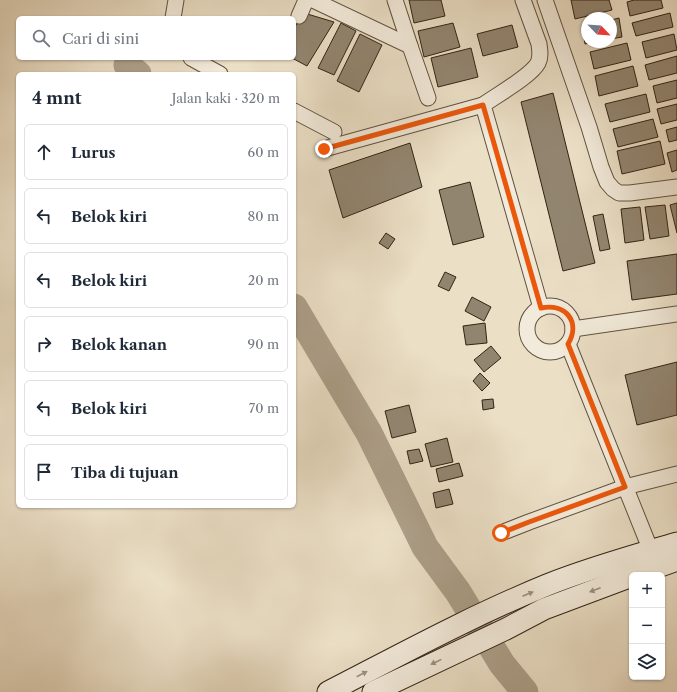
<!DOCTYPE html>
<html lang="id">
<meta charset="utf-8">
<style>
body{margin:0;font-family:"Libre Caslon Text",serif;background:#f2f2f3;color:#1f2937}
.controls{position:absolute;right:12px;bottom:12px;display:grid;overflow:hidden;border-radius:6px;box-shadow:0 1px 3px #0004}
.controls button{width:36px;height:36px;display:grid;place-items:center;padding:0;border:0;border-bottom:1px solid #e0e1e3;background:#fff;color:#1f2937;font:20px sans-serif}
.compass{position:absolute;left:581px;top:12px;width:36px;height:36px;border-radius:50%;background:#fff;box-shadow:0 1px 3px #0004;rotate:115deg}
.stop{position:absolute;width:12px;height:12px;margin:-9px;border:3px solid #ea580c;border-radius:50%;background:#fff}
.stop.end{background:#ea580c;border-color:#fff;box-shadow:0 1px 4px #0008}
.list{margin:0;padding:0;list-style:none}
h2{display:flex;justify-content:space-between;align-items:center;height:52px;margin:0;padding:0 16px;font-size:17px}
h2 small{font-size:13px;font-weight:400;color:#747a83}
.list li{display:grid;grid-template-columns:26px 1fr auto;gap:12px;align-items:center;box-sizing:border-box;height:56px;margin:0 8px 8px;padding:0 8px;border:1px solid #e0e1e3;border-radius:6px}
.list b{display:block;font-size:15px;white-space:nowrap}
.list em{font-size:13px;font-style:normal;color:#747a83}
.icon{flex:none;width:22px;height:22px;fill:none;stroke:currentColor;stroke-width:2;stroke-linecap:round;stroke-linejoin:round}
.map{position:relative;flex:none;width:677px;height:692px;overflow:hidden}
.search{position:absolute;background:#fff;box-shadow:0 1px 3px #0004;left:16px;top:16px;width:280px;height:44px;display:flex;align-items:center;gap:10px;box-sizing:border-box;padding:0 14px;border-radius:6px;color:#747a83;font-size:15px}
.panel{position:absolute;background:#fff;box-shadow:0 1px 3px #0004;left:16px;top:72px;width:280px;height:436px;border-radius:6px}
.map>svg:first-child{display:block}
</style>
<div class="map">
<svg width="677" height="692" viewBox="0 0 677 692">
<rect width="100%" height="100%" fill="#ebdfc6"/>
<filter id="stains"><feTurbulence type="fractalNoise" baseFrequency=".005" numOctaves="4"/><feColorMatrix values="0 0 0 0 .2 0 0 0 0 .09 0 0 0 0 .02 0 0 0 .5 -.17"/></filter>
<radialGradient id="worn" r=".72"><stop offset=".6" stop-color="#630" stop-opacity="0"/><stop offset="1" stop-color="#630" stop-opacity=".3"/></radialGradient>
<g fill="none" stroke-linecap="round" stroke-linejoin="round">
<g stroke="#ac9f89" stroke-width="27">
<path d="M127,65L138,74"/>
<path d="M294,307L369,433L425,547L458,592L502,664L525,692"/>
</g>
</g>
<g fill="#928570" stroke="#322313">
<path d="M409,0H441L445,16L414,23Z"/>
<path d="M571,0H609L612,10L575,19Z"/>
<path d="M634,0H661L663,8L630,16L627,2Z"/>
<path d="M304,13L334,22L307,66L292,58H294V28Z"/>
<path d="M670,13L673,27L636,36L632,23Z"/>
<path d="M619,18L622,37L611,39V20Z"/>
<path d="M341,23L356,31L334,75L318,68Z"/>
<path d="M453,23L460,47L424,57L418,31Z"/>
<path d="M587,24V42H594L585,44L582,25Z"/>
<path d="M512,25L518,47L483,56L477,34Z"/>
<path d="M360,34L382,45L359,92L337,81Z"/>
<path d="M674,34L677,50L646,58L642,42Z"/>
<path d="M627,43L631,60L594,69L590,52Z"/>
<path d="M471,48L478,77L438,87L431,58Z"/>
<path d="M677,56V73L649,80L645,65Z"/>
<path d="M633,66L638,86L599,96L595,76Z"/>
<path d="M677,80V98L657,103L653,86Z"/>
<path d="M553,93L595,263L563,271L521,102Z"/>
<path d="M646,94L650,112L610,122L605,104Z"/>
<path d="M677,104V120L661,124L657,109Z"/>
<path d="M653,119L658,137L618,147L613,129Z"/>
<path d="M677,127V140L669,142L666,130Z"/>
<path d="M660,141L665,164L622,174L617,151Z"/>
<path d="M410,143L422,187L343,218L329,170Z"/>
<path d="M677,150V170L672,172L667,153Z"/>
<path d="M470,182L484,237L453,245L439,190Z"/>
<path d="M677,203V233L670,205Z"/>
<path d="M665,205L669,236L650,239L645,207Z"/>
<path d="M640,207L644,240L625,243L621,209Z"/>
<path d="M603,214L610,249L600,251L593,216Z"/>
<path d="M386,233L395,239L388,249L379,243Z"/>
<path d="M677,254V294L632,300L627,261Z"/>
<path d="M445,272L456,277L449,291L438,286Z"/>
<path d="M472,297L491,307L484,321L465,311Z"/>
<path d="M485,323L487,343L466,345L463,326Z"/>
<path d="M491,346L501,358L484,372L474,360Z"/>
<path d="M677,362V415L637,425L625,375Z"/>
<path d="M480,373L490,383L482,391L473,381Z"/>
<path d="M493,399L494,408L483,410L482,400Z"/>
<path d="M409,405L416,432L392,438L385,411Z"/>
<path d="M447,438L453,462L431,467L425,444Z"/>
<path d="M419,449L423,461L410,464L407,451Z"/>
<path d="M459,463L463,476L439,482L436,469Z"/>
<path d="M449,489L453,504L436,508L433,493Z"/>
</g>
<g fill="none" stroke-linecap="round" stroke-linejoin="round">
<defs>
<g id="street">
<path d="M313,0L410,46L428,98"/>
<path d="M395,0L410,46"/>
<path d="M523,0L539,44C540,51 541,57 538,63C531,76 497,95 483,105L541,308"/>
<path d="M545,0L589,127L601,167L607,182L613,189L619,193H630L677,187"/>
<path d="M299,16L306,0"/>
<path d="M173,18L176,0"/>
<path d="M191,58L220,74"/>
<path d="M294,111L334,132"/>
<path d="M324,149L483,105"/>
<circle cx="550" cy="329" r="23"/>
<path d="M573,329L677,314"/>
<path d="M568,344L647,541"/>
<path d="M501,533L529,522L625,487L677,474"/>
</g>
<g id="secondary">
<path d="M635,575L677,560"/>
<path d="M328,692C400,655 471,616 547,585C589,568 633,556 677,543"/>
<path d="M373,692L506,629L544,609L632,576"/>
</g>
</defs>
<use href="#street" stroke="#605240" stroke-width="17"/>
<use href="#secondary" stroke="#322313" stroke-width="23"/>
<use href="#street" stroke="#f2eada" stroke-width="15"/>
<use href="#secondary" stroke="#f2eada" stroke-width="21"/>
</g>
<defs><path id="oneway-solid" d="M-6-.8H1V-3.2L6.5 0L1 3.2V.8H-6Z"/></defs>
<g fill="#9c9080">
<use href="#oneway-solid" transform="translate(595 590) rotate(159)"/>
<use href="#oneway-solid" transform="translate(528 594) rotate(-23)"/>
<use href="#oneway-solid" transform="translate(436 662) rotate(154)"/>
<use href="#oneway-solid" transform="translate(362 674) rotate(-27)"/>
</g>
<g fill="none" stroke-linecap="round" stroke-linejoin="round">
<path stroke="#ea580c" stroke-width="5" d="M324,149L483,105L541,308C566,303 581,322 568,344L625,487L529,522L501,533"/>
</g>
<rect width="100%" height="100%" filter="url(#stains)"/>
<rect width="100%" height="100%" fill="url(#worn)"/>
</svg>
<div class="controls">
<button>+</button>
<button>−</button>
<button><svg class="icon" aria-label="layers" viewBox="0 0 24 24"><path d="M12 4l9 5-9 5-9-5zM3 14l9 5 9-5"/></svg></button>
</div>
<svg class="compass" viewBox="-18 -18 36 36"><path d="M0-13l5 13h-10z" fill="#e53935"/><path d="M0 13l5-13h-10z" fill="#747a83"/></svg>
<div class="stop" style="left:501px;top:533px"></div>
<div class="stop end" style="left:324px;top:149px"></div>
<div class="search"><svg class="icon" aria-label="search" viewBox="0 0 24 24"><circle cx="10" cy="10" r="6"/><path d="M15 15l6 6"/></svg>Cari di sini</div>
<section class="panel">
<h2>4 mnt<small>Jalan kaki · 320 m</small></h2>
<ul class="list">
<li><svg class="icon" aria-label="ahead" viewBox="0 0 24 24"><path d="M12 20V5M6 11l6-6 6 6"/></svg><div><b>Lurus</b></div><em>60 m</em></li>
<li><svg class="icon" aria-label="left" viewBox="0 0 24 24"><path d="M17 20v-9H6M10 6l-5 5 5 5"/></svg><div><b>Belok kiri</b></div><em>80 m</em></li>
<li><svg class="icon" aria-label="left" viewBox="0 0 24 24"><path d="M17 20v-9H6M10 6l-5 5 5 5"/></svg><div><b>Belok kiri</b></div><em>20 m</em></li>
<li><svg class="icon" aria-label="right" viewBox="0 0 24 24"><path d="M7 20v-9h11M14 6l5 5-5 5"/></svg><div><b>Belok kanan</b></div><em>90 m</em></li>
<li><svg class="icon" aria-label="left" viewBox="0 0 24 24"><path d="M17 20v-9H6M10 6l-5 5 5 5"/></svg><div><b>Belok kiri</b></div><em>70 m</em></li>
<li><svg class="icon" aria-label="arrive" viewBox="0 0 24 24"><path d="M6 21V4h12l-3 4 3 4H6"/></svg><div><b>Tiba di tujuan</b></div></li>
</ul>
</section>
</div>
